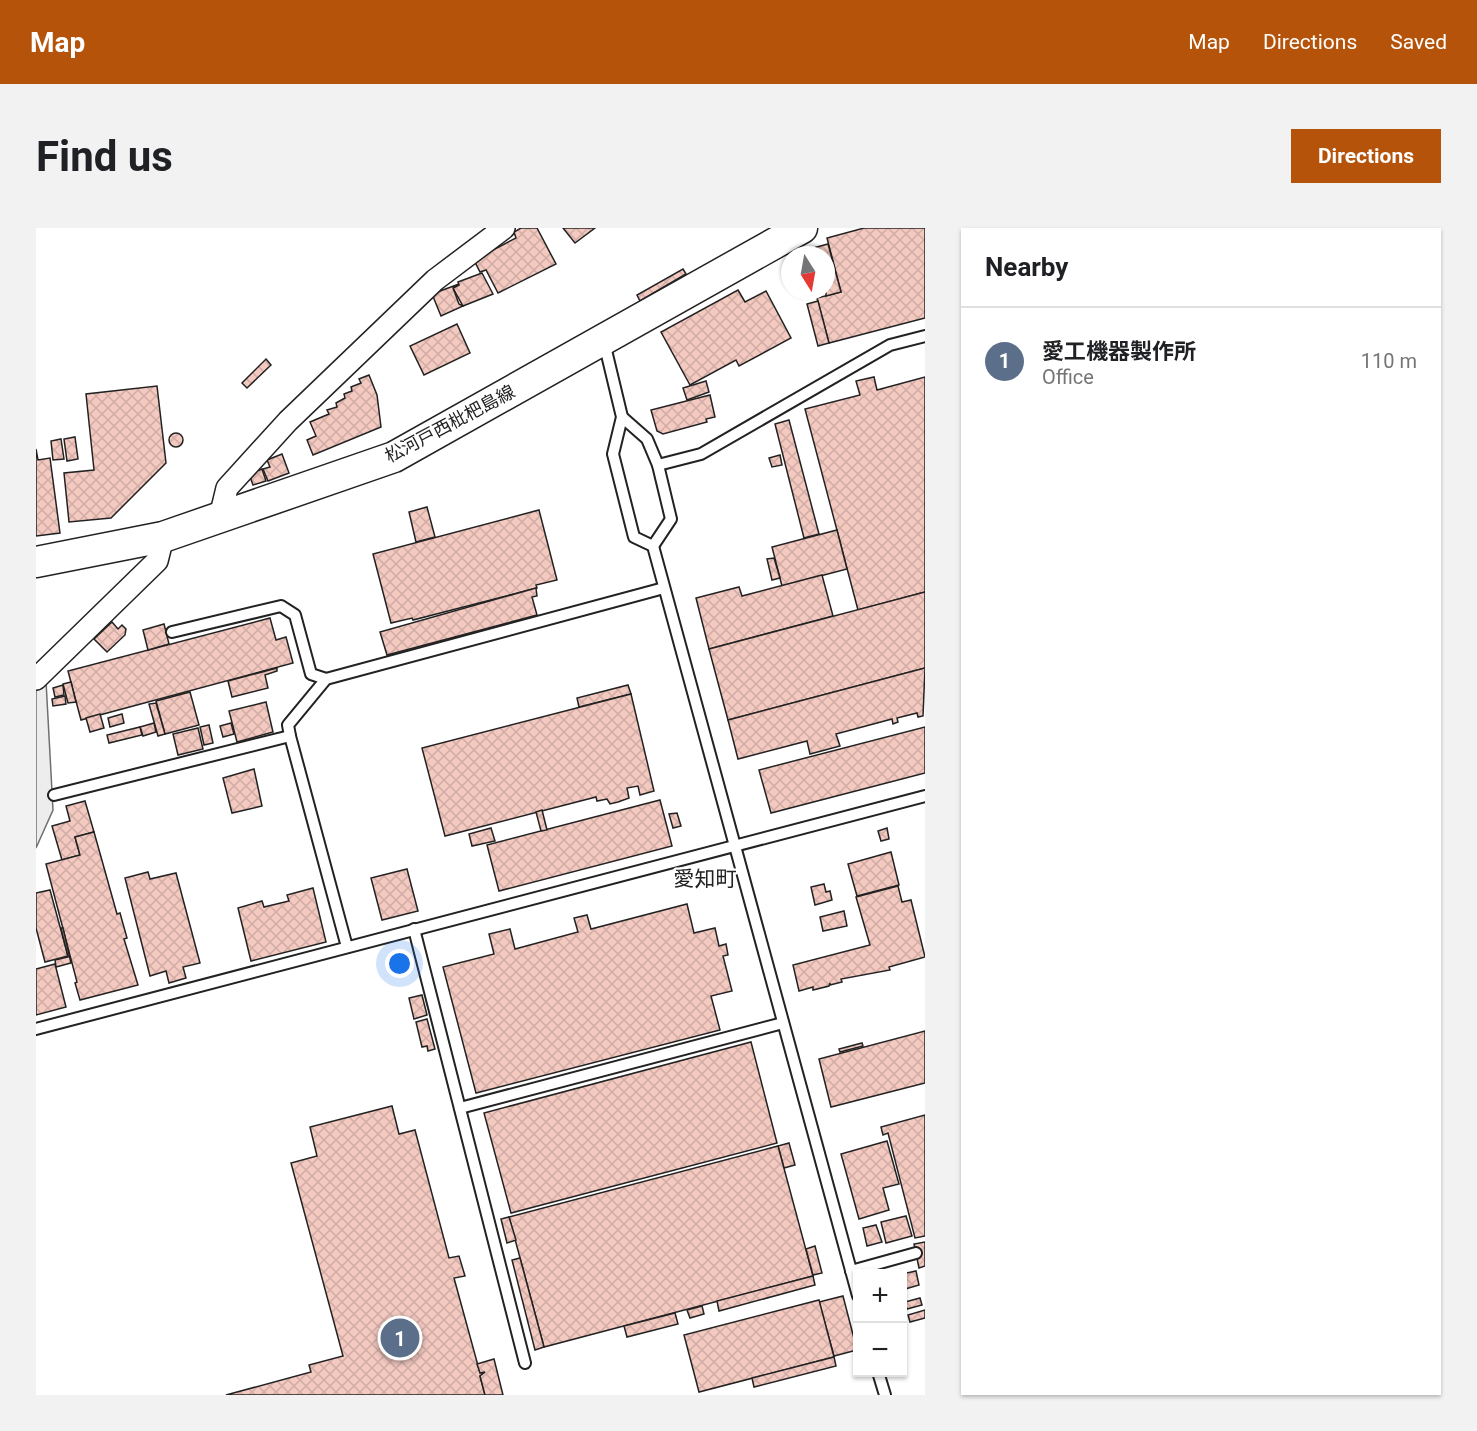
<!DOCTYPE html>
<meta charset="utf-8">
<style>
body{margin:0;font-family:Roboto,"Noto Sans JP",sans-serif;background:#f2f2f2;color:#202124}
.controls{position:absolute;right:18px;bottom:18px;display:grid;overflow:hidden;border-radius:0px;box-shadow:0 2px 4px #0004}
.controls button{width:54px;height:54px;display:grid;place-items:center;padding:0;border:0;border-bottom:2px solid #e0e0e0;background:#fff;color:#202124;font:30px sans-serif}
.compass{position:absolute;left:745px;top:18px;width:54px;height:54px;border-radius:50%;background:#fff;box-shadow:0 2px 4px #0004;rotate:169deg}
.you{position:absolute;left:364px;top:736px;width:21px;height:21px;margin:-15px;border:4px solid #fff;border-radius:50%;background:#1a73e8;box-shadow:0 0 0 9px #1a73e833}
.badge{display:grid;place-items:center;width:39px;height:39px;border-radius:50%;background:#b45309;color:#fff;font-size:20px;font-weight:700}
.pin{position:absolute;translate:-50% -50%;border:3px solid #fff;box-shadow:0 2px 6px #0006}
.list{margin:0;padding:0;list-style:none}
h2{display:flex;justify-content:space-between;align-items:center;height:78px;margin:0;padding:0 24px;font-size:26px}
h2 small{font-size:20px;font-weight:400;color:#757577}
.list li{display:grid;grid-template-columns:39px 1fr auto;gap:18px;align-items:center;box-sizing:border-box;height:108px;padding:0 24px;border-top:2px solid #e0e0e0}
.list b{display:block;font-size:22px;white-space:nowrap}
.list p{margin:0;font-size:20px;white-space:nowrap;color:#757577}
.list em{font-size:20px;font-style:normal;color:#757577}
.map{position:relative;flex:none;width:889px;height:1167px;overflow:hidden;border-radius:0px}
header{display:flex;align-items:center;gap:36px;box-sizing:border-box;height:84px;padding:0 30px;background:#b45309;color:#fff}
header strong{font-size:28px}
nav{display:flex;gap:33px;margin-inline-start:auto;font-size:21px}
.intro{display:flex;align-items:center;justify-content:space-between;box-sizing:border-box;height:144px;padding:0 36px}
h1{margin:0;font-size:42px}
.button{padding:15px 27px;border-radius:0px;background:#b45309;color:#fff;font-size:21px;font-weight:700}
main{display:flex;gap:36px;padding:0 36px}
aside{flex:1;background:#fff;border-radius:0px;box-shadow:0 2px 4px #0004}
.map>svg:first-child{display:block}
</style>
<header>
<strong>Map</strong>
<nav><a>Map</a><a>Directions</a><a>Saved</a></nav>
</header>
<div class="intro"><h1>Find us</h1><a class="button">Directions</a></div>
<main>
<div class="map">
<svg width="889" height="1167" viewBox="0 0 889 1167">
<defs>
<pattern id="building-cross-hatch" width="8" height="8" patternUnits="userSpaceOnUse" patternTransform="scale(1.5)"><rect width="8" height="8" fill="#f3c9c0"/><path d="M0 0l8 8M0 8l8-8" fill="none" stroke="#d0aca5"/></pattern>
</defs>
<rect width="100%" height="100%" fill="#fff"/>
<path fill="#ededed" stroke="#6f6f6f" stroke-width="1.5" d="M10,453L17,582L0,620V463Z"/>
<g fill="url(#building-cross-hatch)" stroke="#222" stroke-width="1.5">
<path d="M485,0H501L520,36L462,65L450,42L444,44L438,32L480,10L478,4Z"/>
<path d="M527,0H559L539,15Z"/>
<path d="M828,0H889V90L793,115L781,70L805,64L791,10Z"/>
<path d="M792,16L805,64L790,68V27H779L777,20Z"/>
<path d="M647,41L650,46L604,73L601,67Z"/>
<path d="M446,45L457,66L427,78L417,60L423,57L422,54Z"/>
<path d="M423,56L417,60L423,76L427,78L405,88L396,66Z"/>
<path d="M702,62L709,74L730,63L755,110L703,138L700,132L654,157L625,104Z"/>
<path d="M782,73L793,115L782,118L771,76Z"/>
<path d="M421,96L434,125L388,147L374,118Z"/>
<path d="M230,131L235,137L211,160L206,155Z"/>
<path d="M333,147L341,167L345,199L277,227L271,212L280,208L274,194L293,186L291,182L301,179L300,175L309,170L308,166L316,163L315,159L325,155L323,151Z"/>
<path d="M838,149L841,162L889,149V364L822,382L769,181L824,167L820,153Z"/>
<path d="M670,153L673,164L651,172L647,160Z"/>
<path d="M121,158L130,235L75,290L33,294L28,245L58,242L50,166Z"/>
<path d="M674,167L679,189L670,191L671,194L627,206L621,203L615,182Z"/>
<path d="M753,192L783,306L768,310L739,196Z"/>
<circle cx="140" cy="212" r="7"/>
<path d="M39,209L42,231L31,233L28,211Z"/>
<path d="M25,211L28,231L17,232L15,213Z"/>
<path d="M0,221L2,232L14,230L24,305L0,308Z"/>
<path d="M246,226L253,245L232,253L227,241L234,239L231,232Z"/>
<path d="M744,227L746,237L736,239L733,230Z"/>
<path d="M226,241L230,253L217,257L213,246Z"/>
<path d="M391,279L399,309L380,314L373,284Z"/>
<path d="M503,282L521,352L500,357L501,360L377,392L376,390L355,395L337,326Z"/>
<path d="M801,302L811,341L746,358L736,319Z"/>
<path d="M738,330L744,350L736,352L731,331Z"/>
<path d="M786,347L797,388L673,421L660,370L703,359L706,368Z"/>
<path d="M500,360L501,368L496,369L501,387L351,427L344,404Z"/>
<path d="M889,364V440L692,492L673,421Z"/>
<path d="M234,390L240,412L250,409L257,435L45,492L32,443Z"/>
<path d="M76,394L82,401L86,397L90,401L89,407L71,424L58,411Z"/>
<path d="M128,396L133,416L112,422L107,402Z"/>
<path d="M241,440V443L229,447L232,460L196,469L192,453Z"/>
<path d="M889,440L887,488L882,489L881,485L861,490L862,494L857,496L856,491L800,506L804,518L774,526L771,513L702,531L692,492Z"/>
<path d="M35,454L40,474L32,475L27,456Z"/>
<path d="M27,457L28,467L19,469L17,460Z"/>
<path d="M592,457L595,466L543,479L541,470Z"/>
<path d="M154,464L163,497L129,506L120,473Z"/>
<path d="M595,466L618,563L604,567L602,558L591,560L593,570L582,574L574,576L571,571L561,573L560,569L409,608L386,520Z"/>
<path d="M29,468L30,476L17,478L16,471Z"/>
<path d="M230,474L237,504L201,514L193,483Z"/>
<path d="M120,475L129,506L122,508L113,476Z"/>
<path d="M64,486L68,500L54,504L50,490Z"/>
<path d="M86,486L88,495L74,499L72,490Z"/>
<path d="M118,495L120,504L107,508L104,499Z"/>
<path d="M195,495L198,506L187,509L184,498Z"/>
<path d="M173,497L177,515L168,517L164,499Z"/>
<path d="M104,499L106,507L73,515L71,507Z"/>
<path d="M889,499V545L735,585L723,542Z"/>
<path d="M162,500L167,521L142,527L137,506Z"/>
<path d="M218,541L226,578L196,585L187,550Z"/>
<path d="M624,572L636,618L463,663L451,617Z"/>
<path d="M49,573L58,604L39,609L44,627L26,632L16,598L34,593L30,578Z"/>
<path d="M506,582L511,602L505,603L500,584Z"/>
<path d="M641,585L645,598L637,600L633,586Z"/>
<path d="M455,600L459,613L436,618L433,606Z"/>
<path d="M851,600L853,611L845,613L842,603Z"/>
<path d="M58,604L81,686L84,685L91,710L88,711L102,757L44,772L39,755L41,754L10,636L44,627L39,609Z"/>
<path d="M855,624L863,657L821,668L812,636Z"/>
<path d="M371,641L382,683L346,692L335,650Z"/>
<path d="M112,644L114,651L140,645L164,735L147,739L150,750L133,755L130,743L114,748L89,650Z"/>
<path d="M788,656L790,664L794,663L796,672L779,677L775,659Z"/>
<path d="M862,658L866,674L875,672L889,729L853,739L854,742L805,751L806,754L794,757V755L793,758L777,762V759L763,763L757,737L834,717L820,669Z"/>
<path d="M277,660L290,714L215,733L202,680L226,673L228,679L253,673L251,667Z"/>
<path d="M14,662L32,728L9,734L0,700V665Z"/>
<path d="M651,676L658,705L679,700L683,718L690,716L692,727L687,728L696,763L675,768L684,802L440,865L407,739L458,726L453,706L474,701L479,721L542,704L538,690L551,687L555,701Z"/>
<path d="M808,683L811,698L787,703L784,689Z"/>
<path d="M25,700H27L35,735L20,739L19,732L32,729Z"/>
<path d="M19,736L30,779L0,787V741Z"/>
<path d="M386,767L391,787L378,791L373,770Z"/>
<path d="M391,791L399,821L392,823L391,818L386,819L380,794Z"/>
<path d="M889,803V855L795,879L783,831Z"/>
<path d="M715,814L741,915L475,985L448,885Z"/>
<path d="M826,815L827,818L804,824L803,821Z"/>
<path d="M356,878L363,906L379,902L413,1030L423,1028L429,1048L418,1050L444,1145L449,1144L444,1148L449,1167H190L275,1144L273,1137L307,1128L255,935L281,928L274,899Z"/>
<path d="M889,887V1008L879,1010L852,905L847,907L845,899Z"/>
<path d="M851,913L863,956L847,960L853,982L823,991L805,926Z"/>
<path d="M753,915L759,937L748,940L742,918Z"/>
<path d="M742,918L777,1048L508,1119L473,989Z"/>
<path d="M870,988L876,1008L850,1015L845,994Z"/>
<path d="M473,989L480,1012L471,1015L465,991Z"/>
<path d="M840,997L846,1014L831,1018L827,1000Z"/>
<path d="M889,1014V1038L883,1040L878,1016Z"/>
<path d="M779,1018L786,1045L777,1047L770,1021Z"/>
<path d="M484,1030L508,1119L499,1122L476,1032Z"/>
<path d="M880,1043L883,1057L866,1062V1046Z"/>
<path d="M777,1048L779,1057L683,1083L681,1073Z"/>
<path d="M807,1068L821,1122L798,1128L783,1074Z"/>
<path d="M884,1070L886,1077L871,1081L869,1074Z"/>
<path d="M783,1072L798,1129L663,1164L648,1107Z"/>
<path d="M666,1078L668,1086L654,1090L651,1082Z"/>
<path d="M889,1082V1090L874,1094L872,1087Z"/>
<path d="M639,1085L642,1096L591,1109L588,1098Z"/>
<path d="M798,1129L800,1138L718,1159L716,1150Z"/>
<path d="M458,1131L467,1167H449L444,1148L449,1144L444,1145L441,1136Z"/>
</g>
<g fill="none" stroke-linecap="round" stroke-linejoin="round">
<defs>
<g id="service">
<path d="M568,114L586,189L577,226L598,309L617,318L822,1068"/>
<path d="M586,189L611,211L622,237L635,291L617,318"/>
<path d="M622,237L665,226L854,117L889,108"/>
<path d="M136,404L245,378L259,387L275,446L290,451"/>
<path d="M254,508L252,497L290,451L628,360"/>
<path d="M18,567L254,508L311,719"/>
<path d="M378,701L489,1135"/>
<path d="M0,801L889,568"/>
<path d="M424,880L747,795"/>
<path d="M815,1043L880,1025"/>
<path d="M842,1144L849,1167"/>
</g>
<g id="minor">
<path d="M184,289L191,260L252,193L399,52L468,0"/>
<path d="M0,451L121,333L127,309"/>
</g>
<path id="secondary" d="M0,334L127,309L358,229L766,0"/>
</defs>
<use href="#service" stroke="#222" stroke-width="14"/>
<use href="#minor" stroke="#222" stroke-width="24"/>
<use href="#secondary" stroke="#222" stroke-width="33"/>
<use href="#service" stroke="#fff" stroke-width="10"/>
<use href="#minor" stroke="#fff" stroke-width="21"/>
<use href="#secondary" stroke="#fff" stroke-width="30"/>
</g>
<g text-anchor="middle" stroke-width="4.5" stroke-linejoin="round" paint-order="stroke">
<g font-size="18" fill="#222" stroke="#fff">
<text transform="translate(414 196) rotate(-28)" y="6">松河戸西枇杷島線</text>
</g>
<g font-size="21" fill="#222" stroke="#fff">
<text x="669" y="658">愛知町</text>
</g>
</g>
</svg>
<div class="controls">
<button>+</button>
<button>−</button>
</div>
<svg class="compass" viewBox="-18 -18 36 36"><path d="M0-13l5 13h-10z" fill="#e53935"/><path d="M0 13l5-13h-10z" fill="#757577"/></svg>
<div class="you"></div>
<div class="pin badge" style="left:364px;top:1110px;background:#5c6f8a">1</div>
</div>
<aside>
<h2>Nearby<small></small></h2>
<ul class="list">
<li><span class="badge" style="background:#5c6f8a">1</span><div><b>愛工機器製作所</b><p>Office</p></div><em>110 m</em></li>
</ul>
</aside>
</main>
